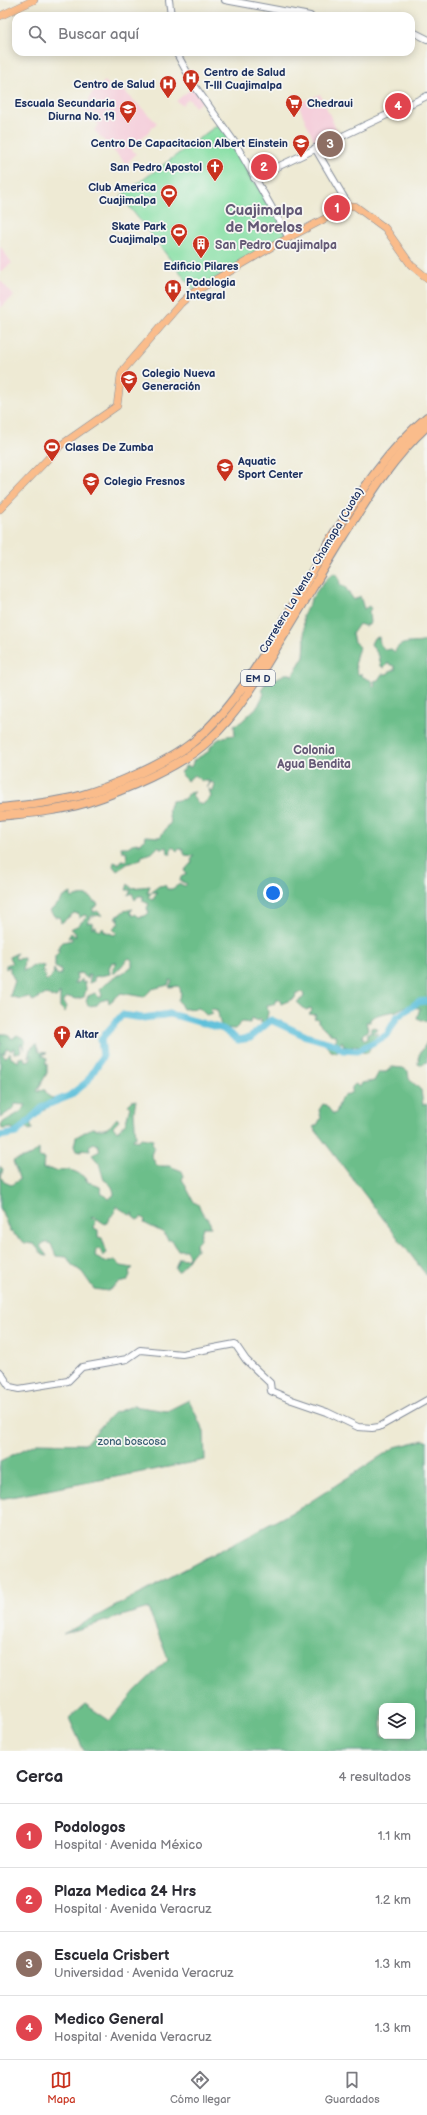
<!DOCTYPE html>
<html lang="es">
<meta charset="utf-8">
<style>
body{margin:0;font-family:"Balsamiq Sans",sans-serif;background:#f7f7f7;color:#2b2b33}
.controls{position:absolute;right:12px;bottom:12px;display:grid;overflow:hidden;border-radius:8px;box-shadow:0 2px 10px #0003}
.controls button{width:36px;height:36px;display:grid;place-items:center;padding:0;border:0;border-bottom:1px solid #e1e1e2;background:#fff;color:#2b2b33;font:20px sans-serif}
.you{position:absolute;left:273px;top:893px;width:14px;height:14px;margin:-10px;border:3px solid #fff;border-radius:50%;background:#1a73e8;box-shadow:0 0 0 6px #1a73e833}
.badge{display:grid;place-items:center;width:26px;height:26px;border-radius:50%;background:#c8321e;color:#fff;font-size:13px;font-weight:700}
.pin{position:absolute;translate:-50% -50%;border:2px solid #fff;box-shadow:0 1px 4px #0006}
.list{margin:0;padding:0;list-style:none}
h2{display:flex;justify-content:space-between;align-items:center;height:52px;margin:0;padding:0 16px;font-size:17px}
h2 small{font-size:13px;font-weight:400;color:#7c7c81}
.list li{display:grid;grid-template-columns:26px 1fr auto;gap:12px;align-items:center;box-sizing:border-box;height:64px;padding:0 16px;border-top:1px solid #e1e1e2}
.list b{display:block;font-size:15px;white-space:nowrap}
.list p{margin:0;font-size:13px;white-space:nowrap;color:#7c7c81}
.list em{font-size:13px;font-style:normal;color:#7c7c81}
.icon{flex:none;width:22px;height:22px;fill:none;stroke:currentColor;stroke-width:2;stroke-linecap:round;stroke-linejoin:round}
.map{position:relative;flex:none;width:427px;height:1751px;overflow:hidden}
.search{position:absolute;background:#fff;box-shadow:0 2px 10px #0003;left:12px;right:12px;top:12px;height:44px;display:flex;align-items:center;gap:10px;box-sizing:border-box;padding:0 14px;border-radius:12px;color:#7c7c81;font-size:15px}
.sheet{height:308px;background:#fff}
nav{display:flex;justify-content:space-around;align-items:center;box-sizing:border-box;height:56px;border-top:1px solid #e1e1e2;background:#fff;font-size:11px;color:#7c7c81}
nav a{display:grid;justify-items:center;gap:2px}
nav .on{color:#c8321e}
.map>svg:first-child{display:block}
</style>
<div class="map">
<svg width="427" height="1751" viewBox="0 0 427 1751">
<rect width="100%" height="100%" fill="#f6f6f2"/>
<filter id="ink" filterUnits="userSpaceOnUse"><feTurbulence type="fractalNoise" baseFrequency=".025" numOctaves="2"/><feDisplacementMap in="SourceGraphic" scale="8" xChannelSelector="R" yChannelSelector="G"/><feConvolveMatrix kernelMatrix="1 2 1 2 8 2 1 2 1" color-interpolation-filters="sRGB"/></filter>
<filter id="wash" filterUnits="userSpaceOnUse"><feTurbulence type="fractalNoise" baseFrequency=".012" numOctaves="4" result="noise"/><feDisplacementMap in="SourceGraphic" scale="16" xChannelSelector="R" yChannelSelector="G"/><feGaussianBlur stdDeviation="0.9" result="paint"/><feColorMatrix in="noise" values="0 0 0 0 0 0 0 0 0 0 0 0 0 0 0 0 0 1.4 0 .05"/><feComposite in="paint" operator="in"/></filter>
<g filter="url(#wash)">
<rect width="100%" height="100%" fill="#eeead4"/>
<g fill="#f5cfdb">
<path d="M105,81L113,90L118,85L157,123L131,149L136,154L126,164L94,130L99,125L85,113L91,94Z"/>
<path d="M193,87L203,101L195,107L189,99L182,105L176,101Z"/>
<path d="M320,94L339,135L316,145L298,104Z"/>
<path d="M0,246L12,263L0,272Z"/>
<path d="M0,280L14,296L0,308Z"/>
</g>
<path fill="#86dfa4" stroke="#508781" d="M220,123L289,238L194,290L121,196Z"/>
<g fill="#6cbe8a" stroke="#447674" fill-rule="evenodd">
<path d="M334,573L339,577L340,585L345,587L354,600L360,596L364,609L369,606L371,609L369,611L370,623L365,626L359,624L352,634L354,642L360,647C355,655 353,667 359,675L361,673V676L372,681L373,687L375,686L374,681L378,680L382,674H387L392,670H395V667L388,663L384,668L381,666L379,656L371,644L374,638L379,637L380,644L385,650L391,649L395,652C399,638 418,646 427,640V1022L417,1018L420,1008C414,1008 409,1006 404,1007C401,1008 399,1010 396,1011C386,1013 379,1013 370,1019V1022H366L368,1030L362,1035L364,1040L367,1039V1033H371V1028L376,1027L377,1030L373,1032L374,1034L378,1033C376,1040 370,1045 368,1053L362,1052V1049L357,1045L349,1048L344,1046L342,1041L337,1048V1053L331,1051L326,1045L328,1040L336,1042L335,1035L330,1034V1032H328L318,1022V1019L314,1018L316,1015L309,1014L312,1011L311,1008L306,1010L297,1002L304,997L303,992L296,993L295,998L281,1004L280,1000H276L274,1004L267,1005L268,1013L265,1024L260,1022L262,1020L260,1018L259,1021L251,1018L250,1023L242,1022L235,1029C216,1028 222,1024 217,1010L212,1009L210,1010L213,1013L206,1015L199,1008L183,1009L178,1000L181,994L180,988L178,986L169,987L172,981L170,980L168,985L152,989L144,997L121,993L109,1003L108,999L100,1001L97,1005L88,1006L86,1000L88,996L95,993L100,998L102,995L100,989C111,977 121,976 132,966V960L129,958L115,973H113V967L117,963L112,962L109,968L110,974L94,977V981L89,983L91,976L87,975L89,977L88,979L81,973L76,974L77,979L74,983H78L82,979V983L85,982L86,989L84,997L77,999L68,997L64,1000V1003L67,1006L65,1012L60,1007V993L56,998L46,994L33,1001L28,997L20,999L10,996L15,981L10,971V966L6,969V965L12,963L9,957L17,953L15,957L16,959L24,958L23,971L36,965L44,966L42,972H46L43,975L46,976L45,979L47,981L53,975L54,969L56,974L61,975V970L55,967V956L59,952L58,949L56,950L63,942L72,940V937L68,938L71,933L76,937L75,932L70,929L77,926L88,916L84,915L79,918V914L74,913L61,923L60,917H55L50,911L61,901L62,898L71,893V898C81,896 84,893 93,899V902H96L98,905L92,909L94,911L93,913L97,911L102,915L91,916L87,923L92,922V928L96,926V929L100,931L103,928L104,931L114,935L117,933L113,929L116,925L119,924L117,919L120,918H115L124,911L133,909L130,912L133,916L135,914L139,917L145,916L149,913L147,908L149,904L143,901V896H138L135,900L132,893L128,895L131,890H126L128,884L131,888L150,886L147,893H151L148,897L153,900L157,892H151L159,886L165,885L167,889H172L180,884L185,886L187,884L180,881L181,877L187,874L184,871L192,862L191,860L194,856L185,855L182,849H179L177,851L173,847L170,851L171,854H168L167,847L161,849L159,846L152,853L142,856L141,859L127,864L117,871L113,866L114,862L119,864L121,860L127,861L126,851H122L121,847H128L132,844L137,843L138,845L145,840L146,836L160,837L171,822C168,814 167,808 172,801L184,799L189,793L195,792L192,795L198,803L202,805L211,797L209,789L213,792L215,784L211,782L207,788L209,781H202L194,775L187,781L180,772L184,770L185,766L191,767L194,760L208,752C213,740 222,736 235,735L234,725L241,722L258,706L264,694L262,690L264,685L285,674H291L292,676L304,656L305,642L303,615L311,601L310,600C318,591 323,580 334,573Z"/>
<path d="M0,1034H8L12,1039L17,1035L25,1039L24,1050L22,1044L20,1045L21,1052L14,1053V1047L11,1051L8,1048L5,1050V1053H2L5,1058L10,1053L11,1058L19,1062V1058L24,1057L25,1061L30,1060L32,1055L28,1057L30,1049L36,1044L39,1052L47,1053L41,1055L46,1057L47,1060L45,1064H47V1073L37,1091L40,1092L39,1090H45L47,1095L55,1100L46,1106L45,1110L32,1115L30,1121L32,1129L29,1130L25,1125L17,1134L13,1133V1128L2,1129L1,1124C9,1117 22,1114 26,1105L15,1104L14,1108L0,1118V1045L2,1044L0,1043Z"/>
<path d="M427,1042V1062L420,1065L418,1064L419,1055Z"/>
<path d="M392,1067L403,1068L408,1071L409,1079L421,1090L423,1105L427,1104V1276L313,1127L317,1125L321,1118L319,1110L323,1104L326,1105L333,1114L336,1113L341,1098L352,1092V1087L355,1084L360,1087L362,1083L374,1081L379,1072H386Z"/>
<path d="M136,1100L134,1112L136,1138L134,1137L133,1140L138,1141L141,1138L153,1140L152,1143L154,1147L151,1155L157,1166H169L182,1171L184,1176L182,1179L194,1202L199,1205C201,1215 210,1218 211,1227H203L199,1241L196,1244L197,1249L178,1272L175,1268L179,1258L188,1259L189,1256L186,1250H178L172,1240H168L164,1233L144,1223L145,1220L142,1217L137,1220L132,1216L133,1213L130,1215L116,1206L115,1213L110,1217L109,1221L105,1224L93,1216L91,1218L96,1219L94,1228L98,1230V1237L102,1238L107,1253L103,1256L100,1249H96L95,1257L105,1262L115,1260L121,1266L133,1268L129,1271L130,1275L127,1281L118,1283L108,1291L94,1289L82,1272L72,1265L67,1257L56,1256L51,1244L45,1242L40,1246L47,1256L43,1255L34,1244L25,1243L21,1240L9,1230L6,1222L0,1207V1166L3,1169L1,1177L4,1182L11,1185L19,1180V1178L13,1161L32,1155L39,1149V1157L44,1158L43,1169H50L56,1171C69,1167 78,1172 88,1180L85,1179L86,1181L100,1187L102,1193L108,1199L114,1195C114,1188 110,1183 104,1180L99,1163L92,1155L100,1151L98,1145L94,1143L89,1146L90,1150L81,1149V1152L76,1151L74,1146L76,1137L92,1128C107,1131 108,1129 117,1118L119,1121L113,1127L117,1131L119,1130L126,1122L130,1107L128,1105L132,1101Z"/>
<path d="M189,1400L204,1432L205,1460L0,1499V1461L37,1443L85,1444L113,1413L133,1406L167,1411Z"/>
<path d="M424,1440L427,1441V1751H84L69,1718L85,1704L110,1721L136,1690L168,1659L148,1608L63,1634L302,1507L395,1447ZM382,1706H412V1736H382Z"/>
</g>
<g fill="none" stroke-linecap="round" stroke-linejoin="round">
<path stroke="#5cbfda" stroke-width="7" d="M0,1136L16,1133L44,1106L69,1096L87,1082L103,1056L101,1039L122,1015L143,1018L170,1014L223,1029L238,1040L250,1038L271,1020L306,1036L334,1044L343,1050L357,1051L387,1035L397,1017L418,1002L427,1001"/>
</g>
</g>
<g filter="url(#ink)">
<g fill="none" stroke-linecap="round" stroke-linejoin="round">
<defs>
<g id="minor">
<path d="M169,0L171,16"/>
<path d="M225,0L310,16"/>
<path d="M411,31L427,39"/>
<path d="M176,52L194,85L235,143L289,238"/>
<path d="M315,148L349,206"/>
<path d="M254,178L427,96"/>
<path d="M0,1372L10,1387L19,1389L68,1381L82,1367L127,1359L140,1350L182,1354L235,1344L246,1360L270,1383L271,1391L292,1400L327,1412L358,1427L372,1428L379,1427L427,1400"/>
</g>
<g id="major">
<path d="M0,16L34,0"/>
<path d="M0,509L61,445L117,406L121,375L125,368L181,303L191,294L273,246L349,206H355L385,228L411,265L427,278"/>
</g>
<g id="highway">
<path d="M0,808C26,805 53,803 79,796C112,787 165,764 192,743C252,694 294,598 336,532C362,490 389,449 427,417"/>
<path d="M0,816C28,813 58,811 85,803C122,791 181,767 209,740C237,714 257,680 276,648C299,611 321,573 344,536C369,496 392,458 427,426"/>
</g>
</defs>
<use href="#minor" stroke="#848c99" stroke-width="8"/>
<use href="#major" stroke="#848c99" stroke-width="8"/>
<use href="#highway" stroke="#848c99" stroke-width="10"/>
<use href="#minor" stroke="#fff" stroke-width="6"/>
<use href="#major" stroke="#fabc8b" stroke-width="7"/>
<use href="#highway" stroke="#fabc8b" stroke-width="8"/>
</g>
</g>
<defs>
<symbol id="hospital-pin" viewBox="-11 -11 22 30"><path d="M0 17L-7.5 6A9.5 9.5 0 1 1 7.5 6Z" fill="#c8321e" stroke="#f6f6f2"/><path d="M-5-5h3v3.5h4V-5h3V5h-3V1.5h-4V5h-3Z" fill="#fff"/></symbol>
<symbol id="supermarket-pin" viewBox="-11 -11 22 30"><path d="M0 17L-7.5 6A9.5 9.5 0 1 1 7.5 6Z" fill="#c8321e" stroke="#f6f6f2"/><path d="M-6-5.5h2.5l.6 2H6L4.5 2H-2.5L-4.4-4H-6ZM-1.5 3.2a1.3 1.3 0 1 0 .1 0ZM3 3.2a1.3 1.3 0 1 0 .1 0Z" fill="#fff"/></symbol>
<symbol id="school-pin" viewBox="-11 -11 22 30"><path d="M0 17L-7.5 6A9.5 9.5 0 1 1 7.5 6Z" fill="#c8321e" stroke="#f6f6f2"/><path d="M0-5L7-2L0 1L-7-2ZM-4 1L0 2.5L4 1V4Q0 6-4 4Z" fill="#fff"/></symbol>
<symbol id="university-pin" viewBox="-11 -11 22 30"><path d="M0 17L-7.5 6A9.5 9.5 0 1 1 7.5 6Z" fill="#c8321e" stroke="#f6f6f2"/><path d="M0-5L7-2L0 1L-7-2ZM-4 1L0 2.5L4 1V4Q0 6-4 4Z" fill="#fff"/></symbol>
<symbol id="church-pin" viewBox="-11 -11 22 30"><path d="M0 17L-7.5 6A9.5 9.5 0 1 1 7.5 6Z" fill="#c8321e" stroke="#f6f6f2"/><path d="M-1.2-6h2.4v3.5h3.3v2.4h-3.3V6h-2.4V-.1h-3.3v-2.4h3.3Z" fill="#fff"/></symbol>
<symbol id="stadium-pin" viewBox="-11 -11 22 30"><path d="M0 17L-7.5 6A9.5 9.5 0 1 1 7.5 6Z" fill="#c8321e" stroke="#f6f6f2"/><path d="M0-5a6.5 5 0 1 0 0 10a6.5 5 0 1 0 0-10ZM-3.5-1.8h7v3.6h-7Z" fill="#fff"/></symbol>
<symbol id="building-pin" viewBox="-11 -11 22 30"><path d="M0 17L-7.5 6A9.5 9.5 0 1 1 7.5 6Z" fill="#c8321e" stroke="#f6f6f2"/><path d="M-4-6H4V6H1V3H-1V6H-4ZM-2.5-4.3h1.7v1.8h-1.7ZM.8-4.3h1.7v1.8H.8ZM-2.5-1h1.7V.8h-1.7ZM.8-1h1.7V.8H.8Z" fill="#fff"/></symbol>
</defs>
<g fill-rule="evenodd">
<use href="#hospital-pin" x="181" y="68" width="20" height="27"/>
<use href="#hospital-pin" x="158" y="74" width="20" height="27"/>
<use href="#supermarket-pin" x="284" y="93" width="20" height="27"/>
<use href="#school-pin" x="118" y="99" width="20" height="27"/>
<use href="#university-pin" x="291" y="133" width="20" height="27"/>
<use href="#church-pin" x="205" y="157" width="20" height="27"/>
<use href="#stadium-pin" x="159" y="183" width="20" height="27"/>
<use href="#stadium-pin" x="169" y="222" width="20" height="27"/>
<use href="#building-pin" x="191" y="234" width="20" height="27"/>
<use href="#hospital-pin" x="163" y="278" width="20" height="27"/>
<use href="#school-pin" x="119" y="369" width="20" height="27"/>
<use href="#stadium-pin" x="42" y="437" width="20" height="27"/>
<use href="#school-pin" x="215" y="457" width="20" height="27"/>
<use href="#school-pin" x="81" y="471" width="20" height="27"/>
<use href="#church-pin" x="52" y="1024" width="20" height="27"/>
</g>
<g text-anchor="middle" stroke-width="3.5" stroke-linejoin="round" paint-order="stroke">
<rect fill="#f6f6f2" stroke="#5d6b8a" stroke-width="1" x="241" y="670" width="34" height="16" rx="3"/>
<g font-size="10" font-weight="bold" fill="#1b2f5e">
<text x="258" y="682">EM D</text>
</g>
<g font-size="11" font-weight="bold" fill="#1b2f5e" stroke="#f6f6f2" text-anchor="start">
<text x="204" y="76">Centro de Salud<tspan x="204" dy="13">T-lll Cuajimalpa</tspan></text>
<text x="155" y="88" text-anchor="end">Centro de Salud</text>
<text x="115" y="107" text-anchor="end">Escuala Secundaria<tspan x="115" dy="13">Diurna No. 19</tspan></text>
<text x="307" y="107">Chedraui</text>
<text x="288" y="147" text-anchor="end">Centro De Capacitacion Albert Einstein</text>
<text x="202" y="171" text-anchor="end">San Pedro Apostol</text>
<text x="156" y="191" text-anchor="end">Club America<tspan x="156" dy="13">Cuajimalpa</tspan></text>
<text x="166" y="230" text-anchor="end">Skate Park<tspan x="166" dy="13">Cuajimalpa</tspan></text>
<text x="201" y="270" text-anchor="middle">Edificio Pilares</text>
<text x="186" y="286">Podologia<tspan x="186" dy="13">Integral</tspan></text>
<text x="142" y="377">Colegio Nueva<tspan x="142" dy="13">Generación</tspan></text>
<text x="65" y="451">Clases De Zumba</text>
<text x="238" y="465">Aquatic<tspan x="238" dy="13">Sport Center</tspan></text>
<text x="104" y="485">Colegio Fresnos</text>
<text x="75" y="1038">Altar</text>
</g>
<g font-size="11" fill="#1b2f5e" stroke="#f6f6f2">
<text transform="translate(311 570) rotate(-59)" y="4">Carretera La Venta - Chamapa (Cuota)</text>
</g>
<g font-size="11" fill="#365b70" stroke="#f6f6f2">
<text x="132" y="1445">zona boscosa</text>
</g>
<g font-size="12" font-weight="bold" fill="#645a76" stroke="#f6f6f2">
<text x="276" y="249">San Pedro Cuajimalpa</text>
<text x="314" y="754">Colonia<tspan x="314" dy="14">Agua Bendita</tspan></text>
</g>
<g font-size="15" font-weight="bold" fill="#645a76" stroke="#f6f6f2">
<text x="264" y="215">Cuajimalpa<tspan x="264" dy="17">de Morelos</tspan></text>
</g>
</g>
</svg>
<div class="controls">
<button><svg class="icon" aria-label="layers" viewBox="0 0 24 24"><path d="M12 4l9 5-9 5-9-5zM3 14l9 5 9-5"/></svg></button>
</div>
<div class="you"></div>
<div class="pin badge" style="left:337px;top:208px;background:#e0444e">1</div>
<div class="pin badge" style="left:264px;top:167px;background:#e0444e">2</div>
<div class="pin badge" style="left:330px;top:144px;background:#8d6e63">3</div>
<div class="pin badge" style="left:398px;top:106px;background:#e0444e">4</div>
<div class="search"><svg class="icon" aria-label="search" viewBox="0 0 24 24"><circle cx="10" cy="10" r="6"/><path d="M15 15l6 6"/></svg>Buscar aquí</div>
</div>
<section class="sheet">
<h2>Cerca<small>4 resultados</small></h2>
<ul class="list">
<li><span class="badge" style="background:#e0444e">1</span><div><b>Podologos</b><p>Hospital · Avenida México</p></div><em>1.1 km</em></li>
<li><span class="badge" style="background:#e0444e">2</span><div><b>Plaza Medica 24 Hrs</b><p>Hospital · Avenida Veracruz</p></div><em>1.2 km</em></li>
<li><span class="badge" style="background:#8d6e63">3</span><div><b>Escuela Crisbert</b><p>Universidad · Avenida Veracruz</p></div><em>1.3 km</em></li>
<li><span class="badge" style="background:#e0444e">4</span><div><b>Medico General</b><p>Hospital · Avenida Veracruz</p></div><em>1.3 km</em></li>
</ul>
</section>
<nav>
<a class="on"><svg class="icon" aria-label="map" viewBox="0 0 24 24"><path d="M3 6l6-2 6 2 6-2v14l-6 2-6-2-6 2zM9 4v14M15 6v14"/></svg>Mapa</a>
<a><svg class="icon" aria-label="directions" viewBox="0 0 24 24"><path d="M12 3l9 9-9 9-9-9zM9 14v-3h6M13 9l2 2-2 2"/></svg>Cómo llegar</a>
<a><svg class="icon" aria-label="saved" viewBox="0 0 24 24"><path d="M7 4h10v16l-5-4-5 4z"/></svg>Guardados</a>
</nav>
